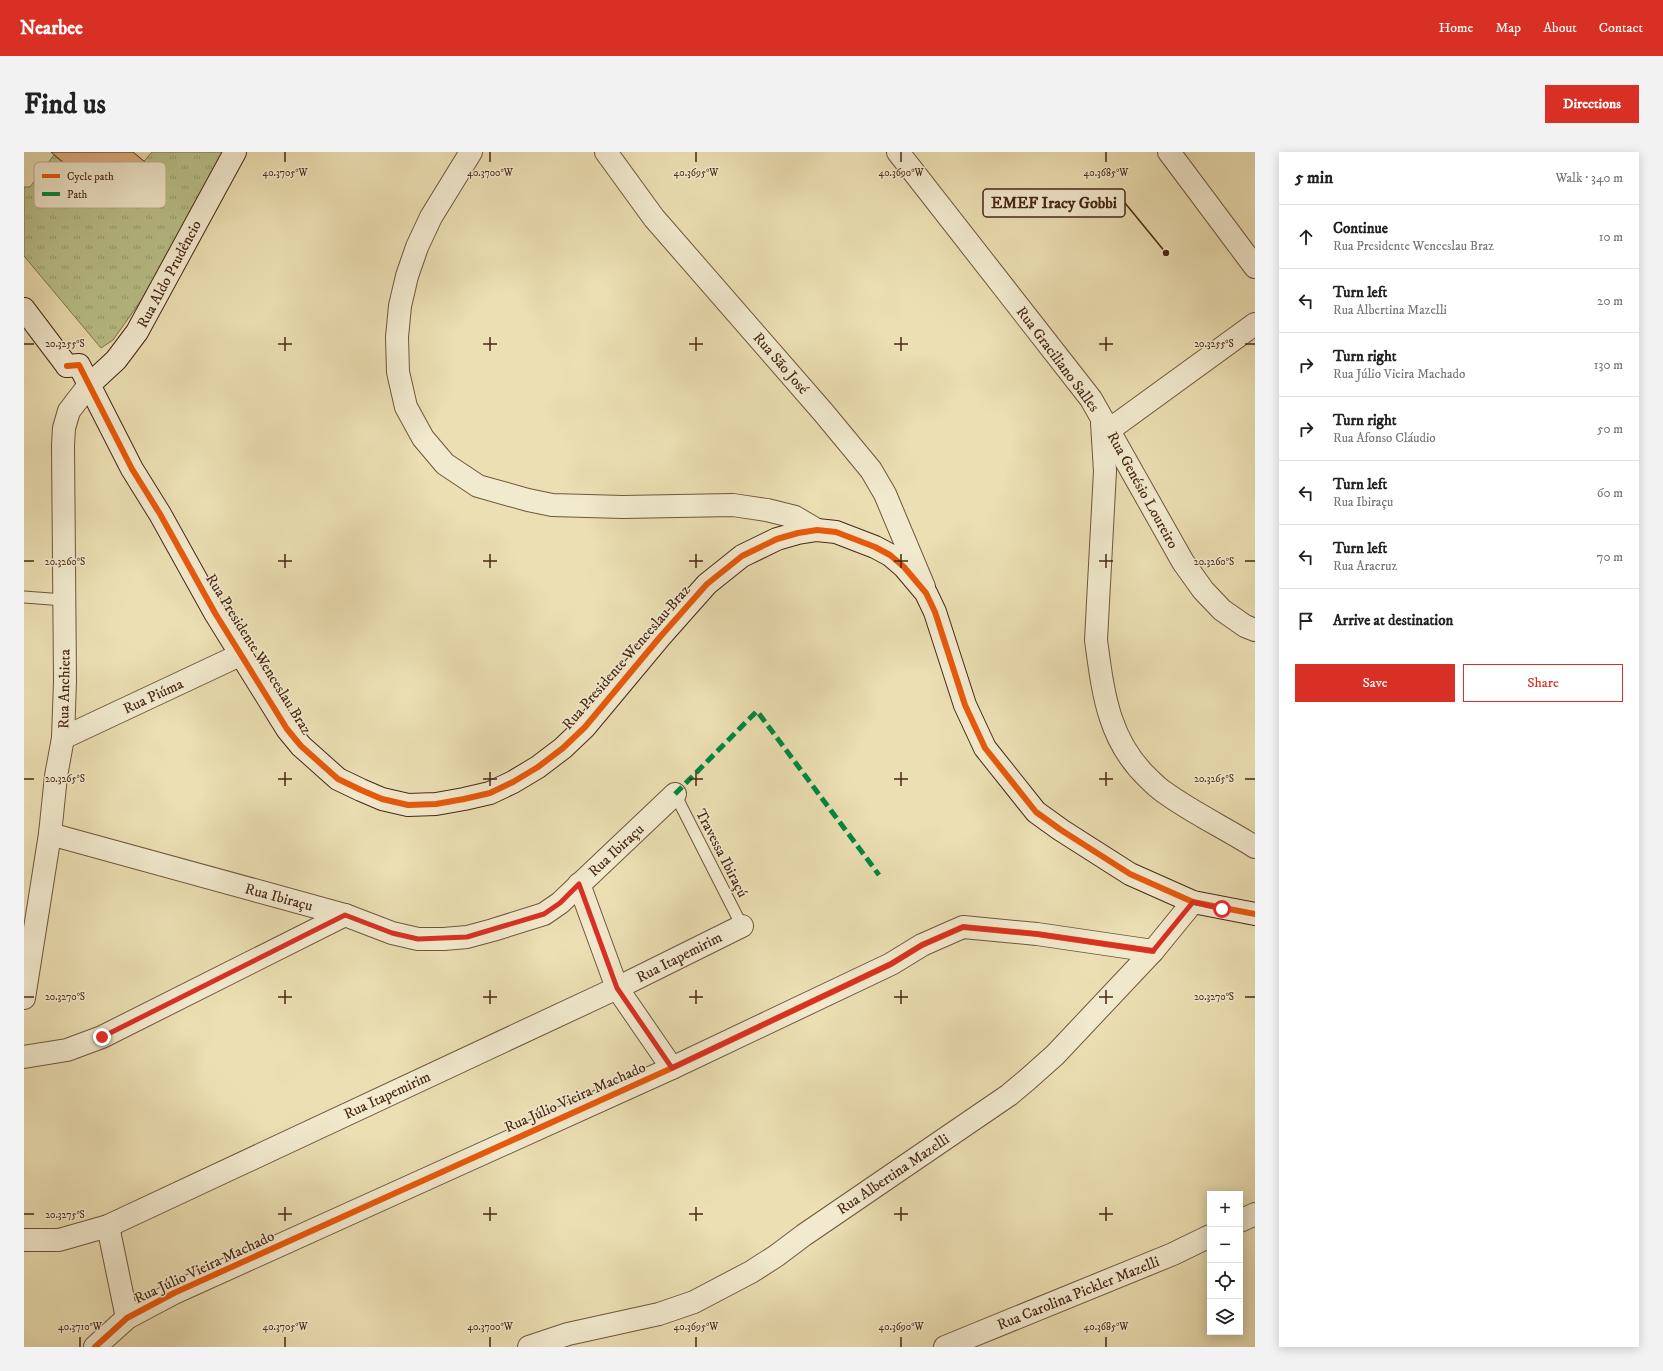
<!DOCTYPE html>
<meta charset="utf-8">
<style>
body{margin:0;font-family:"IM FELL DW Pica",serif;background:#f2f2f2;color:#222}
.controls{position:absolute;right:12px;bottom:12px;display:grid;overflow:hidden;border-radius:0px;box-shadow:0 2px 10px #0003}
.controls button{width:36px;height:36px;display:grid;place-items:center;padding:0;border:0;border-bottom:1px solid #e0e0e0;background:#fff;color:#222;font:20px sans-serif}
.stop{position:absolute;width:12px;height:12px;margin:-9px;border:3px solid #d93025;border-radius:50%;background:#fff}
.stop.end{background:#d93025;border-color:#fff;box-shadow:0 1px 4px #0008}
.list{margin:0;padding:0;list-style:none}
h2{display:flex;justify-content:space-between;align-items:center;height:52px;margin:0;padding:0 16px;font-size:17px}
h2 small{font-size:13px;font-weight:400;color:#767676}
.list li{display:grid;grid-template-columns:26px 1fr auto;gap:12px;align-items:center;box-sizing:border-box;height:64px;padding:0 16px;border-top:1px solid #e0e0e0}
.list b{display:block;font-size:15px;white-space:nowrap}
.list p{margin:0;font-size:13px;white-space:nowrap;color:#767676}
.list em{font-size:13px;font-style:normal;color:#767676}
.actions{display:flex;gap:8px;padding:12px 16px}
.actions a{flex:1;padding:9px 0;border:1px solid #d93025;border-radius:0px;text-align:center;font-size:14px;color:#d93025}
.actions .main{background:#d93025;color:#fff}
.icon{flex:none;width:22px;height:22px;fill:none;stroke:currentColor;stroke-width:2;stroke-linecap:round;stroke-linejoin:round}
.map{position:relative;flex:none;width:1231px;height:1195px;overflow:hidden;border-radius:0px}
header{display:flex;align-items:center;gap:24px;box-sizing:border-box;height:56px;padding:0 20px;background:#d93025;color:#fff}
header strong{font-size:19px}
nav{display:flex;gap:22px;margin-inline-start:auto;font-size:14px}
.intro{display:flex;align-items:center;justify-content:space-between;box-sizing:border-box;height:96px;padding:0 24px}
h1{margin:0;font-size:28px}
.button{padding:10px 18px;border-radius:0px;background:#d93025;color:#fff;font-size:14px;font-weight:700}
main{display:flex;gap:24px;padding:0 24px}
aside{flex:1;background:#fff;border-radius:0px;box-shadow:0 2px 10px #0003}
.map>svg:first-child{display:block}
</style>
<header>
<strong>Nearbee</strong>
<nav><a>Home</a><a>Map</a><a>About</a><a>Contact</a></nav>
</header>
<div class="intro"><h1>Find us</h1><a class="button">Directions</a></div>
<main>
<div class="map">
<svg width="1231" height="1195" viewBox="0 0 1231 1195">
<defs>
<pattern id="grass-tufts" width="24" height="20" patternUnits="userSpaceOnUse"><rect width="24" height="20" fill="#bac18a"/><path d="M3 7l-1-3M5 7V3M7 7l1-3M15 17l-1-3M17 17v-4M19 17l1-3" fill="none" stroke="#999d70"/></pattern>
</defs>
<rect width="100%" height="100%" fill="#ebdfb3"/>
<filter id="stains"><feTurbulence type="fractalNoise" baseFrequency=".005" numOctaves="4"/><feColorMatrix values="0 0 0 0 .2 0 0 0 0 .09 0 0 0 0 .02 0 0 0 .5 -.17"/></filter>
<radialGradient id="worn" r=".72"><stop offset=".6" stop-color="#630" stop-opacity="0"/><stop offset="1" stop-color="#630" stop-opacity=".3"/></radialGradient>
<path fill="url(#grass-tufts)" stroke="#82744f" d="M128,0H201L118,147L89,188L77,196L0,104V35H6L30,3L85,50Z"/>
<path fill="#e1b082" stroke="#492714" d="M27,0H109L121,10L85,50Z"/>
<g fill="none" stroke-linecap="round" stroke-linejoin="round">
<defs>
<g id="lane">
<path d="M0,445L40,448"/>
<path d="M651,642L718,774"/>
</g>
<g id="street">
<path d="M447,0L407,65L393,95L383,124L376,154L373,185L374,220L382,255L399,286L421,312L454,334L504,348L528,353L599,355L709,353L743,358L771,365L793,378"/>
<path d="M582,0L630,66L799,260L847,318L861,342L900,435"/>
<path d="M874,0L1067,247L1159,410L1179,438L1198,458L1221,474L1231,478"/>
<path d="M1145,0L1231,115"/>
<path d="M1078,271L1081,319L1072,488C1079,540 1084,588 1124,626C1129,631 1134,636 1140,640C1169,661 1201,676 1231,695"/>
<path d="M1085,278L1231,172"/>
<path d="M39,586L218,502"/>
<path d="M26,682L321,763L368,781L394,787H420L443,785L469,778L520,762L536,751L651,642"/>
<path d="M555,732L593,836L648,916"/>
<path d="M0,846L26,682L32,624L39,586L41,529L39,293L40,276L45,259L65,233"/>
<path d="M0,905L43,898L78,885L321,763"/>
<path d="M1216,1069L1231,1062"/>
<path d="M84,1074L103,1166"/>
<path d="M0,1088H35L84,1074L593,836L718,774"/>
<path d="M71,1195L103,1166L150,1141L648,916L867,812L898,793L939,775L1013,782L1129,799"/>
<path d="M505,1195L544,1182L635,1162L670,1150L727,1120L752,1104L780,1083L985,943L1004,927L1031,903L1129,799L1169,750"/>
<path d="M921,1195L1149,1102L1186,1084"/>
</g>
<g id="secondary">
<path d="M0,157L43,214"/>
<path d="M43,214L55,213L108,317L136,362L191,461L263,577L277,594L314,627L337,638L358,647L384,653L412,652L440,647L466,641L489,630L514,615L539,596L561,575L636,485L683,432L718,404L753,387L774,381L793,378L812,380L851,395L866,403L880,415L902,441L911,460L941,553L961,596L1012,660L1037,678L1106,722L1169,750L1231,762"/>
<path d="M65,233L92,208L113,180L211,0"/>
</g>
</defs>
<use href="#lane" stroke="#72553c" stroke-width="13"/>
<use href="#street" stroke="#72553c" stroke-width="24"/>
<use href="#secondary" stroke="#492714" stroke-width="24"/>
<use href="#lane" stroke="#f2eace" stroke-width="11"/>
<use href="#street" stroke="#f2eace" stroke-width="22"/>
<use href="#secondary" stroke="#f2eace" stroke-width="22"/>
<path stroke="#00873e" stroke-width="5" stroke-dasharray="10 5" stroke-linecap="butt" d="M651,642L733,559L855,723"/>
<defs>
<g id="cycleway">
<path d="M43,214L55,213L108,317L136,362L191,461L263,577L277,594L314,627L337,638L358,647L384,653L412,652L440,647L466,641L489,630L514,615L539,596L561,575L636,485L683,432L718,404L753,387L774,381L793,378L812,380L851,395L866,403L880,415L902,441L911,460L941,553L961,596L1012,660L1037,678L1106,722L1169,750L1231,762"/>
<path d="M71,1195L103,1166L150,1141L648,916L867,812L898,793L939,775L1013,782L1129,799"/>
</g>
</defs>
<use href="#cycleway" stroke="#f2eace" stroke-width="8"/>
<use href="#cycleway" stroke="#e8590c" stroke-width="6"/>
</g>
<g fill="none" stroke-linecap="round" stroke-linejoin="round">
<path stroke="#d93025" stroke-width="5" d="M78,885L321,763L368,781L394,787L443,785L520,762L536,751L555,732L593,836L648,916L867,812L898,793L939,775L1013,782L1129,799L1169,750L1198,757"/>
</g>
<path fill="none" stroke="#492714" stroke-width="1.5" d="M261,0V10M466,0V10M672,0V10M877,0V10M1082,0V10M261,185V199M466,185V199M672,185V199M877,185V199M1082,185V199M0,192H10M254,192H268M459,192H473M665,192H679M870,192H884M1075,192H1089M1221,192H1231M261,402V416M466,402V416M672,402V416M877,402V416M1082,402V416M0,409H10M254,409H268M459,409H473M665,409H679M870,409H884M1075,409H1089M1221,409H1231M261,620V634M466,620V634M672,620V634M877,620V634M1082,620V634M0,627H10M254,627H268M459,627H473M665,627H679M870,627H884M1075,627H1089M1221,627H1231M261,838V852M466,838V852M672,838V852M877,838V852M1082,838V852M0,845H10M254,845H268M459,845H473M665,845H679M870,845H884M1075,845H1089M1221,845H1231M261,1055V1069M466,1055V1069M672,1055V1069M877,1055V1069M1082,1055V1069M0,1062H10M254,1062H268M459,1062H473M665,1062H679M870,1062H884M1075,1062H1089M56,1185V1195M261,1185V1195M466,1185V1195M672,1185V1195M877,1185V1195M1082,1185V1195"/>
<g text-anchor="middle" stroke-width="3" stroke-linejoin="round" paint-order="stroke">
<g font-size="15" fill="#492714" stroke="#f2eace">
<text transform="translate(145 122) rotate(-62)" y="5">Rua Aldo Prudêncio</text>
<text transform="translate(1034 207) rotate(53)" y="5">Rua Graciliano Salles</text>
<text transform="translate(757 211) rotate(49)" y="5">Rua São José</text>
<text transform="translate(1119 338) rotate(61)" y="5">Rua Genésio Loureiro</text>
<text transform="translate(235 502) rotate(58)" y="5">Rua Presidente Wenceslau Braz</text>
<text transform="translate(602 505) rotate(-49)" y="5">Rua Presidente Wenceslau Braz</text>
<text transform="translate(40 537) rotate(-89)" y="5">Rua Anchieta</text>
<text transform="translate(129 544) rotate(-25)" y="5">Rua Piúma</text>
<text transform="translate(592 698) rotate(-43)" y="5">Rua Ibiraçu</text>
<text transform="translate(698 701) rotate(63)" y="5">Travessa Ibiraçú</text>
<text transform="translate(255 745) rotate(15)" y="5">Rua Ibiraçu</text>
<text transform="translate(655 805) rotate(-27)" y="5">Rua Itapemirim</text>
<text transform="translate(363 943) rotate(-25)" y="5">Rua Itapemirim</text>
<text transform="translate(551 945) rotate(-24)" y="5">Rua Júlio Vieira Machado</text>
<text transform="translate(869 1022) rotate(-34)" y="5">Rua Albertina Mazelli</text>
<text transform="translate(180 1115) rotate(-25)" y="5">Rua Júlio Vieira Machado</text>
<text transform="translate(1054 1141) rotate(-22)" y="5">Rua Carolina Pickler Mazelli</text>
</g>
</g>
<rect x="10" y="10" width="132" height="46" rx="6" fill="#f2eace" stroke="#bfb096" stroke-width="1"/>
<rect x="18" y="22" width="18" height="4" fill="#e8590c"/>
<rect x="18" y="40" width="18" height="4" fill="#00873e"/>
<g font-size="11" fill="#492714">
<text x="43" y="28">Cycle path</text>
<text x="43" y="46">Path</text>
</g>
<g font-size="10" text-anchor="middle" fill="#492714" stroke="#f2eace" stroke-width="3" stroke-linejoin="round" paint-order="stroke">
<text x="261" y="24">40.3705°W</text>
<text x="466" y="24">40.3700°W</text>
<text x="672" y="24">40.3695°W</text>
<text x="877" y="24">40.3690°W</text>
<text x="1082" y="24">40.3685°W</text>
<text x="41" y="195">20.3255°S</text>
<text x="1190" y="195">20.3255°S</text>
<text x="41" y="413">20.3260°S</text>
<text x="1190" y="413">20.3260°S</text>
<text x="41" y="630">20.3265°S</text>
<text x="1190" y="630">20.3265°S</text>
<text x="41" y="848">20.3270°S</text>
<text x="1190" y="848">20.3270°S</text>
<text x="41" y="1066">20.3275°S</text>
<text x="56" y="1178">40.3710°W</text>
<text x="261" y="1178">40.3705°W</text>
<text x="466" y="1178">40.3700°W</text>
<text x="672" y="1178">40.3695°W</text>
<text x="877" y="1178">40.3690°W</text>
<text x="1082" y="1178">40.3685°W</text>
</g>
<path fill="none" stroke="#492714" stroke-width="1.5" d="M1142 101L1101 51"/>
<circle fill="#492714" stroke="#f2eace" stroke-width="1.5" cx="1142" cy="101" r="4"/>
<rect fill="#f2eace" stroke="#492714" stroke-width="1.5" x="959" y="37" width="142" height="28" rx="4"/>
<g font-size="16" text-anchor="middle" font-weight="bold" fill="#492714">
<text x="1030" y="56">EMEF Iracy Gobbi</text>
</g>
<rect width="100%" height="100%" filter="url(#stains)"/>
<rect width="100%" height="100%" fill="url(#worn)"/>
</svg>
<div class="controls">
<button>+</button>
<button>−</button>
<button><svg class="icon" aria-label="locate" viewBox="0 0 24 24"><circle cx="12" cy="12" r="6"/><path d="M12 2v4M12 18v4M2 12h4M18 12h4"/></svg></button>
<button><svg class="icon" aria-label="layers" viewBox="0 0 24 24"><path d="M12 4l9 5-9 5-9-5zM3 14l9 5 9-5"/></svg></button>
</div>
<div class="stop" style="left:1198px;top:757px"></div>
<div class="stop end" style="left:78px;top:885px"></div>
</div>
<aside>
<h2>5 min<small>Walk · 340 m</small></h2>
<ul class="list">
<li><svg class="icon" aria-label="ahead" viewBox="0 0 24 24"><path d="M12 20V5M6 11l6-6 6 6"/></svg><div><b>Continue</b><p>Rua Presidente Wenceslau Braz</p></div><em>10 m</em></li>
<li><svg class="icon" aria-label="left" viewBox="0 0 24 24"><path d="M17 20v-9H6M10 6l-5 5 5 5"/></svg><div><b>Turn left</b><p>Rua Albertina Mazelli</p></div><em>20 m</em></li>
<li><svg class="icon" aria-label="right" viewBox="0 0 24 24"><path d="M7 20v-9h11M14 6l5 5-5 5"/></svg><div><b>Turn right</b><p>Rua Júlio Vieira Machado</p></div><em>130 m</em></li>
<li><svg class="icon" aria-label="right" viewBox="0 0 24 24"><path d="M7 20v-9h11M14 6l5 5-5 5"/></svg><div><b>Turn right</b><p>Rua Afonso Cláudio</p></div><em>50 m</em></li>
<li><svg class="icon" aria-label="left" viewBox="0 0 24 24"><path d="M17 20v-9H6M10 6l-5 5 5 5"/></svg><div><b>Turn left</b><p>Rua Ibiraçu</p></div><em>60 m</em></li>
<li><svg class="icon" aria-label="left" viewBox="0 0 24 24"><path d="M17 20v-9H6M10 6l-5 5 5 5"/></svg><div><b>Turn left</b><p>Rua Aracruz</p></div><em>70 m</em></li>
<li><svg class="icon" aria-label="arrive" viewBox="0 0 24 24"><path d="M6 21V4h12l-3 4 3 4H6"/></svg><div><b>Arrive at destination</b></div></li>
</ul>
<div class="actions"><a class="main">Save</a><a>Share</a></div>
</aside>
</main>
